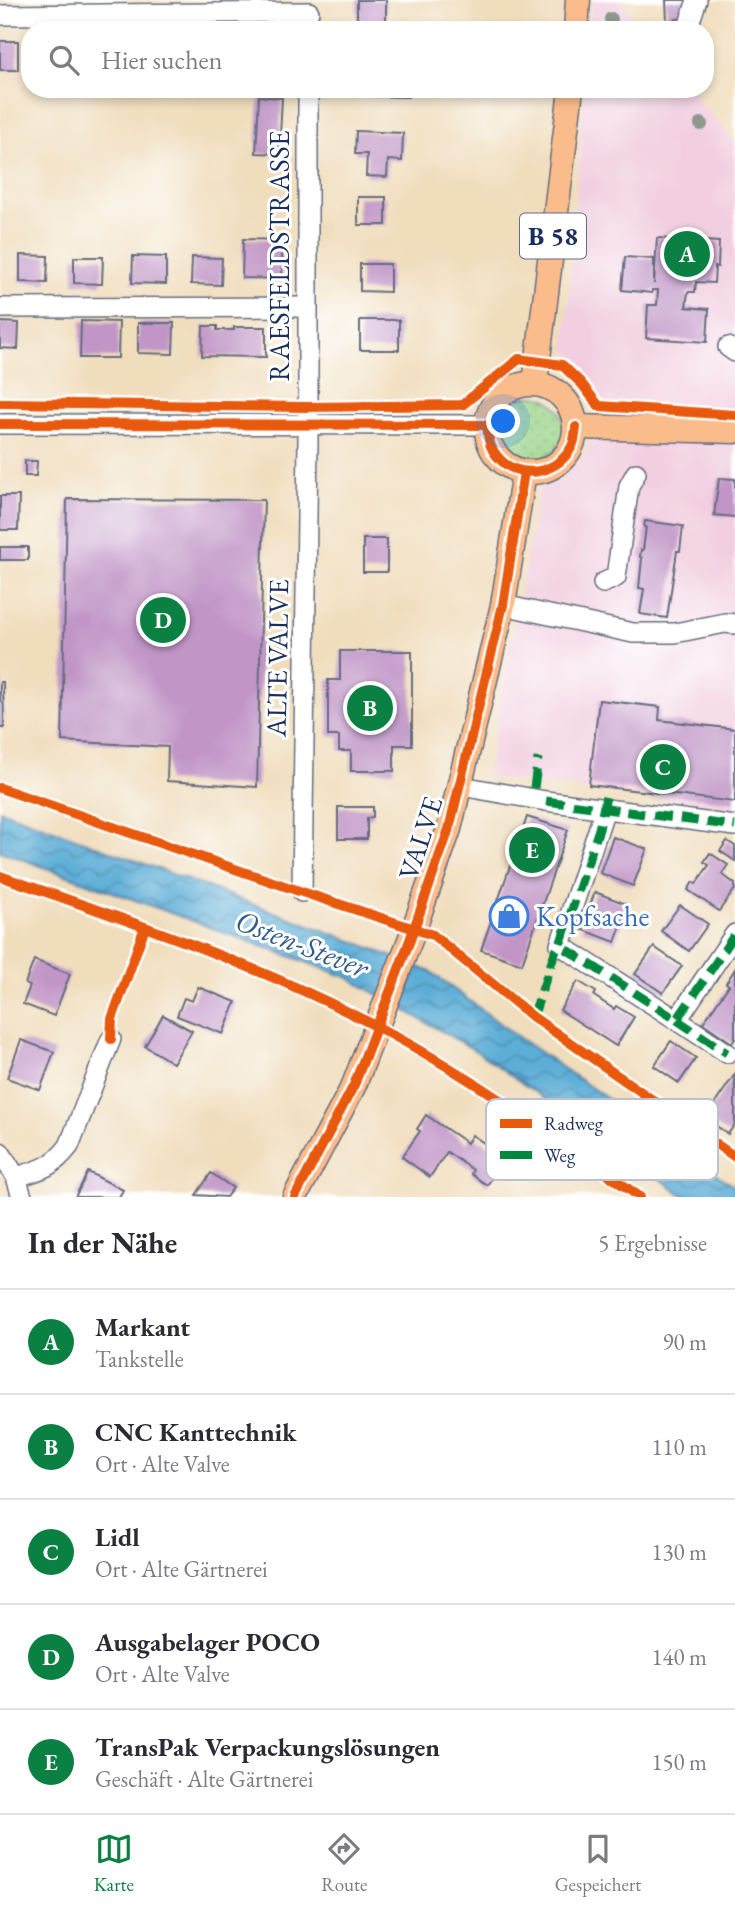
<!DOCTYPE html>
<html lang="de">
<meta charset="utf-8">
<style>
body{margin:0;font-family:"EB Garamond",serif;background:#f7f7f7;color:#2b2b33}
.you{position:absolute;left:504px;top:422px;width:24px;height:24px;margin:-18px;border:5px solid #fff;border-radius:50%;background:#1a73e8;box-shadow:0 0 0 10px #1a73e833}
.badge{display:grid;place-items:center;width:46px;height:46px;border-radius:50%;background:#0b8043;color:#fff;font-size:23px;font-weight:700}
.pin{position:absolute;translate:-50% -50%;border:4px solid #fff;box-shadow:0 2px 7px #0006}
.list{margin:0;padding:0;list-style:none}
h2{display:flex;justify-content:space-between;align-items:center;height:91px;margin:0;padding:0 28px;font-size:30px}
h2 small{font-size:23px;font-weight:400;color:#7c7c81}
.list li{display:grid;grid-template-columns:46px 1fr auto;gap:21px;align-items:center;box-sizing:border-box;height:105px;padding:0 28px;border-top:2px solid #e1e1e2}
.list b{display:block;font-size:26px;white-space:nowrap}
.list p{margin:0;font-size:23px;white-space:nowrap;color:#7c7c81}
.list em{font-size:23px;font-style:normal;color:#7c7c81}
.icon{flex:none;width:38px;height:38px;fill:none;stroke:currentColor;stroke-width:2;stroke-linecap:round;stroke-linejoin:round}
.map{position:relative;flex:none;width:735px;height:1197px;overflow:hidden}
.search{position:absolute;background:#fff;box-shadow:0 4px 10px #0003;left:21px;right:21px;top:21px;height:77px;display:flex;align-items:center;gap:18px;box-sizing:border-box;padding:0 24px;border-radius:28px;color:#7c7c81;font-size:26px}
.sheet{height:616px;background:#fff}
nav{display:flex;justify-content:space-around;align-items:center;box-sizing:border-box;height:98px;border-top:2px solid #e1e1e2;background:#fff;font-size:19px;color:#7c7c81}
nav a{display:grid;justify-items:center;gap:4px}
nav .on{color:#0b8043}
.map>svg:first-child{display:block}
</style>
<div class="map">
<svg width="735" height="1197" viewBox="0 0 735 1197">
<defs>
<pattern id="green-dots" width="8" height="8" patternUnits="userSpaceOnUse" patternTransform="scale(1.75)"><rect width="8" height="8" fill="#97d285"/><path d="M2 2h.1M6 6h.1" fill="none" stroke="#7aab70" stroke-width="1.8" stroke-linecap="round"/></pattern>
<pattern id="water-waves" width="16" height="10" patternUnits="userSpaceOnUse" patternTransform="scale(1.75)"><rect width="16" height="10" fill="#5daed7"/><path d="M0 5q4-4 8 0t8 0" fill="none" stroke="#4c8eb2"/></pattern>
</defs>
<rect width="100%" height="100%" fill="#fff"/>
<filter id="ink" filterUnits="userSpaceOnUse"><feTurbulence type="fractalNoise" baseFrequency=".0143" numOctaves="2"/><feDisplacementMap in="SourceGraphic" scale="14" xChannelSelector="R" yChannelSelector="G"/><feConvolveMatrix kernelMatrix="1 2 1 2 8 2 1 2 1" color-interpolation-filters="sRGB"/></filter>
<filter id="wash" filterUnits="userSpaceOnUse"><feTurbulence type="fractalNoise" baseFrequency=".00686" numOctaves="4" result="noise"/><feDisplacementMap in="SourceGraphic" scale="28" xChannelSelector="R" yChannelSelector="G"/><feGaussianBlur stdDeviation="1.57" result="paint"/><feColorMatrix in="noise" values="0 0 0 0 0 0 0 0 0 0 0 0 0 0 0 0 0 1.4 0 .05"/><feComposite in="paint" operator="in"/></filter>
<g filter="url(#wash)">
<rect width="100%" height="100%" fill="#f0ddbc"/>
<g fill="#f2cfe0">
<path d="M591,0H620L643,30H589Z"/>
<path d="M584,89H689L735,143V808L486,777L540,486L558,481L581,461L587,450L590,433H606L605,403L588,376L565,348Z"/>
</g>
<circle fill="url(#green-dots)" stroke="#598072" stroke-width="2" cx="532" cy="428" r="32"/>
<path fill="url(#water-waves)" stroke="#3c6e9a" stroke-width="2" d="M0,810L363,945L431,972L511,1032L735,1187V1197H686L476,1051L347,977L0,851Z"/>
<g id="blocks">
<g fill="#c196c7">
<path d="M357,0H386V28L357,29Z"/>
<path d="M666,0H694L688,17L667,21Z"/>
<rect x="0" y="41" width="18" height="29"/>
<path d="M357,89H408V97L357,96Z"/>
<path d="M259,96L282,98L279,154L256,153Z"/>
<path d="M356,131L403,133L402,161L388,160L387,177L366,176L367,154H355Z"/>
<rect x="358" y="197" width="28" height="28"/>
<path d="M657,238L719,242L718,267L715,266L714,283L696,282L695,292H688L686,307L709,309L707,342L646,338L648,305H657L658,290H652V293L622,290L625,257L654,259V284Z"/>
<path d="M243,239L282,240V279L242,278Z"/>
<path d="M20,255L48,256L47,283L20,282Z"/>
<path d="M133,256L166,257V284L132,283Z"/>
<path d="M74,257H103L102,284L74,283Z"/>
<path d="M192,257L222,258L221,285L191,284Z"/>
<path d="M360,264H390V292L360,291Z"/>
<rect x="360" y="320" width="39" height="30"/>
<path d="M81,321L119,322L118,358H80Z"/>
<path d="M0,322L19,323L18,349L0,348Z"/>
<path d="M138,323H174L173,354L138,353Z"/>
<path d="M203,326H217V330H234V327H266V357L202,356Z"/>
<path d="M25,461H37L36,476H25Z"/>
<path d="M719,478L735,479V517L714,515Z"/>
<path d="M0,496H19L18,530H0Z"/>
<path d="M67,499L264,500L257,787L167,781L168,747L62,741Z"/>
<path d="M645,521L683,526L680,551H677L667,618L640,614L644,589L639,588L642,558L640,557L641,550H643L646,527H644Z"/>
<rect x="363" y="539" width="24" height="33"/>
<rect x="0" y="547" width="28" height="13"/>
<path d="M340,651H412V745H394V771H351V751H339V736H328V680H340Z"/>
<path d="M0,682H3L4,728H0Z"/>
<path d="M599,700L660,707L659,720L735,729V802L589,785Z"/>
<path d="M338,807H373V817L367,818V839H338Z"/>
<path d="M527,817L568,830L522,964L481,950Z"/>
<path d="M613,837L647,849L633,886L600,873Z"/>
<path d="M727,841L735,846V861L720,851Z"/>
<path d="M710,853L728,865L722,874L735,884V889L719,911L688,890L693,882L696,884L709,865L704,862Z"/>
<path d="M595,892L629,905L615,942L581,929Z"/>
<path d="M680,905L708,924L689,951L661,931Z"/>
<path d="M654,947L682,966L663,993L635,974Z"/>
<path d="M34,960L70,974L54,1016L23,1004L30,986L25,984Z"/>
<path d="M735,969V1039L732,1043L703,1023L729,985L726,983Z"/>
<path d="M578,981L596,992L594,996L614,1009L616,1006L634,1017L616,1046L560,1010Z"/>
<path d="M198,987L236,1002L223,1034L177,1016L184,998L192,1001Z"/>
<path d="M163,1015L192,1031L173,1063L145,1046Z"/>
<path d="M21,1040L54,1052L40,1090L7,1078Z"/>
<path d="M671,1041L696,1058L679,1083L654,1066Z"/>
<path d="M735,1074V1124L728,1134L705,1118Z"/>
<path d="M426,1115L467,1143L472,1135L506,1158L487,1185L471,1174L473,1170L447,1152L430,1177L402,1157L420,1131L417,1129Z"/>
<path d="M88,1172L123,1190L119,1197H75Z"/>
<path d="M211,1173L233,1188L226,1197L196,1195Z"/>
</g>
</g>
</g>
<g filter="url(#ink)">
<use href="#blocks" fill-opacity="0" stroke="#666c7f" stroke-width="2"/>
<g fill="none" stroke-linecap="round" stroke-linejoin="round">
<defs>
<g id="minor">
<path d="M0,15L309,12"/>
<path d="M690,21L697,0"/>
<path d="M0,308L307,307"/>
<path d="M728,347L735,352"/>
<path d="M0,424L487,425"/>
<path d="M603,583L616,577L629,486L636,473"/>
<path d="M503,605L633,633H675L725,623L735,624"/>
<path d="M461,786L546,801L735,826"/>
<path d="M605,809L560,945L677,1020L735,934"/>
<path d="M302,892L308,441V89"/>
<path d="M677,1020L727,1053"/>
<path d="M0,1152L16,1177L22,1197"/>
<path d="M16,1177C41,1170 53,1167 69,1146L111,1039"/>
</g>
<g id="major">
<path d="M576,30L578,0"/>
<path d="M535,383L571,89"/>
<circle cx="531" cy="428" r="44"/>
<path d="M576,427L735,431"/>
<path d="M295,1197L354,1085L410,940L449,829L503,605L524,472"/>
</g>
</defs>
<use href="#minor" stroke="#666c7f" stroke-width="22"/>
<use href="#major" stroke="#666c7f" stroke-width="27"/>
<use href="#minor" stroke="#fff" stroke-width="19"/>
<use href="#major" stroke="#fabc8b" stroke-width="24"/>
<g stroke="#00873e" stroke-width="9" stroke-dasharray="18 9" stroke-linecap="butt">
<path d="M534,788L538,758"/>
<path d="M606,797L599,829L560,945L677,1020L735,934"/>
<path d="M546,801L735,826"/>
<path d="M533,1017L555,952L560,945"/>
<path d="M677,1020L727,1053"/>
</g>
<defs>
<g id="cycleway">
<path d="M0,403L307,407L462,405L519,359L562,365L581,383L599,406L735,415"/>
<path d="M0,424L487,425C488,436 489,447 497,456C517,481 556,475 571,448C575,442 575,434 576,427"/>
<path d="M0,788L302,892L433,935L533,1017L735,1157"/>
<path d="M0,876C120,918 241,958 354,1015C456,1065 547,1132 640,1197"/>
<path d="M111,1039L112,1019L145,927"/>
<path d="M295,1197L354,1085L410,940L449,829L503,605L524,472"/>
</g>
</defs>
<use href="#cycleway" stroke="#fff" stroke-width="15"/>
<use href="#cycleway" stroke="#e8590c" stroke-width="10"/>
</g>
<g fill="#8f988f">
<circle cx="611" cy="19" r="7"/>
<circle cx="701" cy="124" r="7"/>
</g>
</g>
<defs>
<symbol id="shop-ring" viewBox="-11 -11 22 22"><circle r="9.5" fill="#fff" stroke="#3f7fe0" stroke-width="1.5"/><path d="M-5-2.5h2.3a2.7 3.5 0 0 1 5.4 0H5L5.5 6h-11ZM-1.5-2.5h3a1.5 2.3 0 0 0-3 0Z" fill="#3f7fe0"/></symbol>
</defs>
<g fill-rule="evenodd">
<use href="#shop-ring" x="487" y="894" width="44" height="44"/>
</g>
<g text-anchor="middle" stroke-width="6" stroke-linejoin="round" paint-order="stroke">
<rect fill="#fff" stroke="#5f6d8e" stroke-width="2" x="520" y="213.5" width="66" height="45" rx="5"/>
<g font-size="26" font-weight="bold" fill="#1b2f5e">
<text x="553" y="245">B 58</text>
</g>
<g font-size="28" fill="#1b2f5e" stroke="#fff">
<text transform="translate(279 256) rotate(-90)" y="10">RAESFELDSTRASSE</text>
<text transform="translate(277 658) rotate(-89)" y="10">ALTE VALVE</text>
<text transform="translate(420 838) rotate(-72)" y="10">VALVE</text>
</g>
<g font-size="28" fill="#366cbe" stroke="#fff" text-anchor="start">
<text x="536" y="926">Kopfsache</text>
</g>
<g font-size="30" font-style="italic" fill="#325b88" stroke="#fff">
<text transform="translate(302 944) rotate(21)" y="10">Osten-Stever</text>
</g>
</g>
<rect x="486" y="1099" width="232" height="81" rx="10" fill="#fff" stroke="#bbc1cf" stroke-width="2"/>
<rect x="500" y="1119" width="32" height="9" fill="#e8590c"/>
<rect x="500" y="1151" width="32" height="8" fill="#00873e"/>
<g font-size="19" fill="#1b2f5e">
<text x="544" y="1130">Radweg</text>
<text x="544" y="1162">Weg</text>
</g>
</svg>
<div class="you"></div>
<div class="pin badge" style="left:687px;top:254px">A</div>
<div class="pin badge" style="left:370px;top:708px">B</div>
<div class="pin badge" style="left:663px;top:767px">C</div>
<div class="pin badge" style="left:163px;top:620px">D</div>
<div class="pin badge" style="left:532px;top:850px">E</div>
<div class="search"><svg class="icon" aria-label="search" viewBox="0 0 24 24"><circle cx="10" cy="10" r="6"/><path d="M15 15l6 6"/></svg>Hier suchen</div>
</div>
<section class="sheet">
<h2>In der Nähe<small>5 Ergebnisse</small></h2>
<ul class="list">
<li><span class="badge">A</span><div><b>Markant</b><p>Tankstelle</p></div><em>90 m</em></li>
<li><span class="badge">B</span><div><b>CNC Kanttechnik</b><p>Ort · Alte Valve</p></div><em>110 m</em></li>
<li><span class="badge">C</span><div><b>Lidl</b><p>Ort · Alte Gärtnerei</p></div><em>130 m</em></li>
<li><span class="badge">D</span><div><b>Ausgabelager POCO</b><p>Ort · Alte Valve</p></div><em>140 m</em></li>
<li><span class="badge">E</span><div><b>TransPak Verpackungslösungen</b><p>Geschäft · Alte Gärtnerei</p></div><em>150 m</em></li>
</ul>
</section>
<nav>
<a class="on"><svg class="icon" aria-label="map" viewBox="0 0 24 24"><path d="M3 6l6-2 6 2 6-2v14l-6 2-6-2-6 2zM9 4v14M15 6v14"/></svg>Karte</a>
<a><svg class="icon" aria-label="directions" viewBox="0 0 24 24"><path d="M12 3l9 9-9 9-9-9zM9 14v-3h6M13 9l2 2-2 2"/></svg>Route</a>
<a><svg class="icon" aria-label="saved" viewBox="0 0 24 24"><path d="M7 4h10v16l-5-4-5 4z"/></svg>Gespeichert</a>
</nav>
